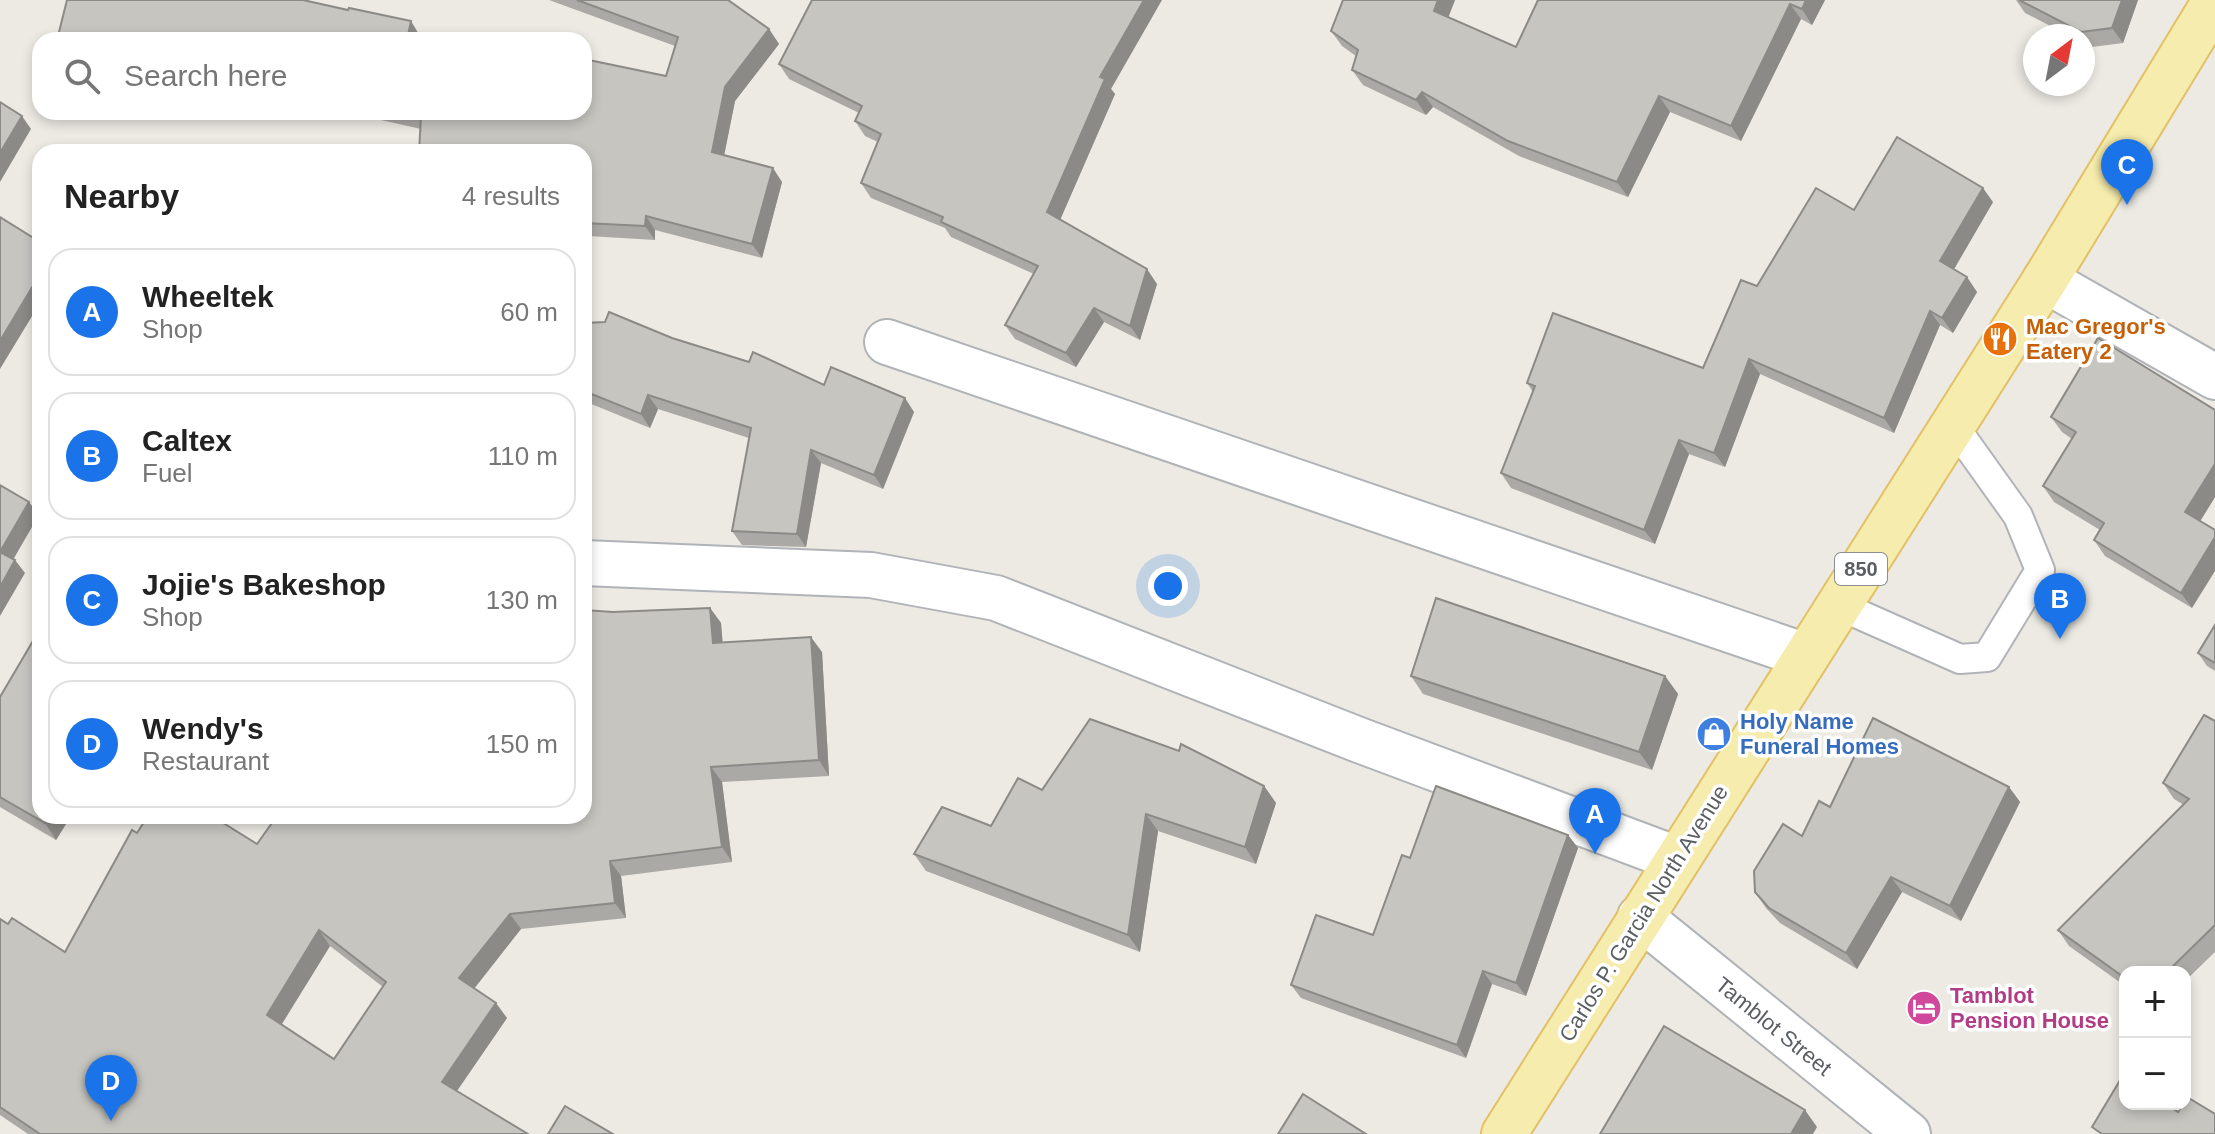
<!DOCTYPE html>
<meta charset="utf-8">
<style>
body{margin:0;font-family:Arial,sans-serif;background:#f2f2f2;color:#222}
.controls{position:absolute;right:24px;bottom:24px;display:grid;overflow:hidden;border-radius:16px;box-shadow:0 4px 12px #0003}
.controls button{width:72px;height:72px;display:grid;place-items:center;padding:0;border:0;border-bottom:2px solid #e0e0e0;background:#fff;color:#222;font:40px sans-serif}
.compass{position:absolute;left:2023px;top:24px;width:72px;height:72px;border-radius:50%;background:#fff;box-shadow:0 4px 12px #0003;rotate:32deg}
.you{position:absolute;left:1168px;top:586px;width:28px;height:28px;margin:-20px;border:6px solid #fff;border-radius:50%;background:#1a73e8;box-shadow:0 0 0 12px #1a73e833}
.badge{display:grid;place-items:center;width:52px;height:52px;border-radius:50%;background:#1a73e8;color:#fff;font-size:26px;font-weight:700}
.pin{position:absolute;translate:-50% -66px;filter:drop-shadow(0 2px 4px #0008)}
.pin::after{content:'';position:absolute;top:42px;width:28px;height:24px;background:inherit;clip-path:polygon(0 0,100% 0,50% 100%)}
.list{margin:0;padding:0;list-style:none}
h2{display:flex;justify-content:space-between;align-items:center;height:104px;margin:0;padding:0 32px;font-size:34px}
h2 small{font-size:26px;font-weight:400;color:#767676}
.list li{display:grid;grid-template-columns:52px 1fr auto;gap:24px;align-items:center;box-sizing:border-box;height:128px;margin:0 16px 16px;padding:0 16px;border:2px solid #e0e0e0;border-radius:24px}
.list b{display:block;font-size:30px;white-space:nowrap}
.list p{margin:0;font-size:26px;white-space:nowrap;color:#767676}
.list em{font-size:26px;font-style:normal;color:#767676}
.icon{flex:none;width:44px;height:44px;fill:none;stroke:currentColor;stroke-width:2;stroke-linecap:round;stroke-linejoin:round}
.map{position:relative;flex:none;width:2215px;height:1134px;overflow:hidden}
.search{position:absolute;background:#fff;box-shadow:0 4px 12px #0003;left:32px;top:32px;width:560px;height:88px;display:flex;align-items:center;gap:20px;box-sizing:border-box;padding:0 28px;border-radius:24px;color:#767676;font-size:30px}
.panel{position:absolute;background:#fff;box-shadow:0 4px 12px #0003;left:32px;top:144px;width:560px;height:680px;border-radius:24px}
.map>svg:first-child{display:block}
</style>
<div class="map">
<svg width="2215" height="1134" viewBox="0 0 2215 1134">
<rect width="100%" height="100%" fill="#eceae3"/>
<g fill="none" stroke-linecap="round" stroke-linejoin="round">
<defs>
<path id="service" d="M1838,605L1960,659L1987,657L2040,570L2018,516L1953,425"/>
<g id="minor">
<path d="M2045,280L2215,377"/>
<path d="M887,342L1806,656"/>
<path d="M584,563L871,575L996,598L1359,740L1677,859"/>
</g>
<path id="secondary" d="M1640,917L1908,1134"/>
<path id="primary" d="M1504,1134L2045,280L2215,1"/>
</defs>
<use href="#service" stroke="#b0b3b7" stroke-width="32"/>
<use href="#minor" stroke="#b0b3b7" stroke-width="48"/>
<use href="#secondary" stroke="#afb2b6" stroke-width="48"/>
<use href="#primary" stroke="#e2c166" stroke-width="48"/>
<use href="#service" stroke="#fff" stroke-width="28"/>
<use href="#minor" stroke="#fff" stroke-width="44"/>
<use href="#secondary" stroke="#fff" stroke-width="44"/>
<use href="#primary" stroke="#f6ecad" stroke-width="44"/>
</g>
<g fill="#aba9a5" fill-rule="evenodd">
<path d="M549,0H728L769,29L779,44L735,101L724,155L782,182L762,258L655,230V240L588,236L584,231V152L421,129L345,112H584L666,76L675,46Z"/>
<path d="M1343,0H1455L1448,17L1516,47L1538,0H1825L1812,25L1801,19L1741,141L1670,112L1628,197L1519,156L1433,107L1426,115L1363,85L1352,70L1356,56L1342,46L1331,31Z"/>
<path d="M2016,0H2138L2123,43L2092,47L2083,43V36H2070L2025,13Z"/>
<path d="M779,64L1111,89L1115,94L1060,220L1157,284L1140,340L1104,322L1076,367L1015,339L1005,325L1034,274L951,237L945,228L871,198L861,183L878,142L865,136L855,121L859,113L789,79Z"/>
<path d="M1993,202L1954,269L1977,292L1953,333L1940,325L1894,433L1760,374L1725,467L1689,454L1655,544L1511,488L1501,473L1533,392L1527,383L1703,368L1757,286Z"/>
<path d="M584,323L672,338L914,412L883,489L821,463L806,547L742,545L732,531L749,438L658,409L650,428L584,401Z"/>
<path d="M2215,410V497L2200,521L2192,608L2105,556L2094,540L2100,530L2054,502L2043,486L2072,439L2062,432L2051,417Z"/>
<path d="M710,608L721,623L722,642L822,652L829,776L722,782L732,862L621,876L626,918L521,929L474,988L507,1018L457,1091L528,1134H28L0,1115V919L8,924L65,952L137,833L257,844L613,612ZM330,946L383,987L334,1059L282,1024Z"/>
<path d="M2215,625V671L2207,666L2198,653Z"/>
<path d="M1411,676H1665L1678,694L1652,770L1423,694Z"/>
<path d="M0,697L40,816H71L56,840L0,807Z"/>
<path d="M2215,721V952L2185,981V972H2125V986L2069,946L2058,930L2184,805L2174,799L2163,783Z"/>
<path d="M1264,786L1276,803L1256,864L1158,831L1140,952L926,871L914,854L991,826L1042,790Z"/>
<path d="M2009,787L2020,802L1961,921L1902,892L1857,969L1780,923L1766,908L1755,892L1802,836L1830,807Z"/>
<path d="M1568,835L1578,848L1526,996L1492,984L1466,1058L1301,998L1291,985L1373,935L1410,858Z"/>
</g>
<g fill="#8b8a86">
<path d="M1144,0H1162L1111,89L1115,94L1057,227L1047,212L1100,77Z"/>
<path d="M1438,0H1455L1445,26L1434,11Z"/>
<path d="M1806,0H1825L1812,25L1802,9Z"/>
<path d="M2122,0H2138L2123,43L2112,28Z"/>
<path d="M1790,4L1801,19L1741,141L1731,126Z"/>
<path d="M411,21L420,36V40H407Z"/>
<path d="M769,29L779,44L735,101L722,166L712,152L725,87Z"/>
<path d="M1422,92L1433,107L1426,115L1416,100Z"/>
<path d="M1659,96L1670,112L1628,197L1617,182Z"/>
<path d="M22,116L31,129L0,182V153Z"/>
<path d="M773,168L782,182L762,258L752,244Z"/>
<path d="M1983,188L1993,202L1950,276L1940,261Z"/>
<path d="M646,216L655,230V240L645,226Z"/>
<path d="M1147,269L1157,284L1140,340L1130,326Z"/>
<path d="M40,274V303L0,369V341Z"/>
<path d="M1967,277L1977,292L1953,333L1942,318Z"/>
<path d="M1094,308L1104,322L1076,367L1066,353Z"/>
<path d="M1930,311L1940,325L1894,433L1884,418Z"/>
<path d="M1749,359L1760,374L1725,467L1714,453Z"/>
<path d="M648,395L658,409L650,428L641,414Z"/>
<path d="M905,398L914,412L883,489L874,475Z"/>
<path d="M1679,440L1689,454L1655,544L1644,530Z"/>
<path d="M811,450L821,463L806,547L797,534Z"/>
<path d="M2215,464V497L2196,528L2185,512Z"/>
<path d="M29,502L39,515L10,565L0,552Z"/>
<path d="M2215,537V571L2192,608L2181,593Z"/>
<path d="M15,560L25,573L0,616V587Z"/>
<path d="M710,608L721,623L724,658L713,643Z"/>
<path d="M811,637L822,652L829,776L819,760Z"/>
<path d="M1665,676L1678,694L1652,770L1639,752Z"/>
<path d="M711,767L722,782L732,862L722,847Z"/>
<path d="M1264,786L1276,803L1256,864L1245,847Z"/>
<path d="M2009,787L2020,802L1961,921L1950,906Z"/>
<path d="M1146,814L1158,831L1140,952L1128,935Z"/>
<path d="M49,816H71L56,840L45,823Z"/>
<path d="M1568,835L1578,848L1526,996L1516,983Z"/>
<path d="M610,861L621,876L626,918L615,903Z"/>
<path d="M1891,877L1902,892L1857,969L1846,953Z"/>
<path d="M510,914L521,929L470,994L459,978Z"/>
<path d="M319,930L330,946L278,1030L267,1015Z"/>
<path d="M1483,971L1492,984L1466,1058L1457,1045Z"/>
<path d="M496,1003L507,1018L452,1098L442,1082Z"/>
<path d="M1805,1110L1817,1127L1813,1134H1791Z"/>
</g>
<g fill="#c7c5c0" stroke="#8b8a86" stroke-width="2" fill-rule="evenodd">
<path d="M67,0H303L348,10L349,8L411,21L407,40H74L58,36Z"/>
<path d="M577,0H728L769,29L725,87L712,152L773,168L752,244L646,216L645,226L584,223V152H419L421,117L397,112H584V59L666,76L678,37Z"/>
<path d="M812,0H1144L1100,77L1105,79L1047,212L1147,269L1130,326L1094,308L1066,353L1005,325L1038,266L941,222L943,217L861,183L881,134L855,121L862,106L779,64Z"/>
<path d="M1343,0H1438L1434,11L1516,47L1538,0H1806L1802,9L1790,4L1731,126L1659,96L1617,182L1508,141L1422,92L1416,100L1352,70L1358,50L1331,31Z"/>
<path d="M2019,0H2122L2112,28L2081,32Z"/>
<path d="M0,102L22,116L0,153Z"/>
<path d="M1897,137L1983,188L1940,261L1967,277L1942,318L1930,311L1884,418L1749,359L1714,453L1679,440L1644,530L1501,473L1535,386L1527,383L1553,313L1703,368L1741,280L1757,286L1816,188L1854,210Z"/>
<path d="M0,217L40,242V274L0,341Z"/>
<path d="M609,312L672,338L749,362L753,352L824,385L831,367L905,398L874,475L811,450L797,534L732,531L751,428L648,395L641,414L584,391V323L605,322Z"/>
<path d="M2098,338L2215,410V464L2185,512L2215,530V537L2181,593L2094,540L2104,523L2043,486L2076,432L2051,417Z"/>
<path d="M0,485L29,502L0,552L15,560L0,587Z"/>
<path d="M1436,598L1665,676L1639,752L1411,676Z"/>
<path d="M710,608L713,643L811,637L819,760L711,767L722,847L610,861L615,903L510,914L459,978L496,1003L442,1082L528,1134H40L0,1107V919L8,924L12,918L65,952L132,830L137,833L148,816H212L257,844L277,816H584V610L613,612ZM319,930L386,982L334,1059L267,1015Z"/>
<path d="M2215,625V663L2198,653Z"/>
<path d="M40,629V816H49L45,823L0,797V697Z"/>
<path d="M2204,715L2215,721V925L2167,972H2125V978L2058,930L2189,799L2163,783Z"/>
<path d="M1873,718L2009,787L1950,906L1891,877L1846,953L1769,908L1755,892L1754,871L1783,824L1802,836L1819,801L1830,807Z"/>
<path d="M1090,719L1179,751L1181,744L1264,786L1245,847L1146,814L1128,935L914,854L942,807L991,826L1018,778L1042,790Z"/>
<path d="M1436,786L1568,835L1516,983L1483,971L1457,1045L1291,985L1316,915L1373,935L1402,855L1410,858Z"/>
<path d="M1664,1026L1805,1110L1791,1134H1600Z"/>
<path d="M2122,1077L2125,1079V1104H2166L2178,1112L2183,1104H2185L2187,1097L2215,1114V1134H2102L2092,1127Z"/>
<path d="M1303,1094L1366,1134H1278Z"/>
<path d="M565,1106L613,1134H548Z"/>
</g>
<defs>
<symbol id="restaurant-disc" viewBox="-11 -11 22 22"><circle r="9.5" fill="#e8710a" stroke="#fff"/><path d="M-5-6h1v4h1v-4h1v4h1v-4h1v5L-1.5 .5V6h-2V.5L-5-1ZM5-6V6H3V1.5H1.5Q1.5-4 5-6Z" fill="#fff"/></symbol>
<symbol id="shop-disc" viewBox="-11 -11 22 22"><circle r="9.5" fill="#3f7fe0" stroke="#fff"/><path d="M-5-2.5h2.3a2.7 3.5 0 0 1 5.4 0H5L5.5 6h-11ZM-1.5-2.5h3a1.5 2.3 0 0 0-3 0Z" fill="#fff"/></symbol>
<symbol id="hotel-disc" viewBox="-11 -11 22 22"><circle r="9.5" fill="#d1479c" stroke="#fff"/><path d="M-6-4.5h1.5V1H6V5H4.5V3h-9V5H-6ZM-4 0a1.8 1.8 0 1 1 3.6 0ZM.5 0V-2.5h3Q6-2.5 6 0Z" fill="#fff"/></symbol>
</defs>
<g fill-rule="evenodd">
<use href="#restaurant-disc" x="1980" y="319" width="40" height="40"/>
<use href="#shop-disc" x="1694" y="714" width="40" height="40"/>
<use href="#hotel-disc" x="1904" y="988" width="40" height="40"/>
</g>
<g text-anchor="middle" stroke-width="7" stroke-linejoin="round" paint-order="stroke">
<rect fill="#fff" stroke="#8c8e91" stroke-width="2" x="1835" y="553" width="52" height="32" rx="6"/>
<g font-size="20" font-weight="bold" fill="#5b5e62">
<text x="1861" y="576">850</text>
</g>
<g font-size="22" font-weight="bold" fill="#c56008" stroke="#fff" text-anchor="start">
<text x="2026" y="334">Mac Gregor's<tspan x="2026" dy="25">Eatery 2</tspan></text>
</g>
<g font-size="22" font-weight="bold" fill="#366cbe" stroke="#fff" text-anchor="start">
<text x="1740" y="729">Holy Name<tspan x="1740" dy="25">Funeral Homes</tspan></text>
</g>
<g font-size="22" fill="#5b5e62" stroke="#fff">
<text transform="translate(1643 913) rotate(-58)" y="8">Carlos P. Garcia North Avenue</text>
<text transform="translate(1774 1026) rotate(39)" y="8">Tamblot Street</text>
</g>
<g font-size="22" font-weight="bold" fill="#b23c85" stroke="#fff" text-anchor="start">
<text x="1950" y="1003">Tamblot<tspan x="1950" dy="25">Pension House</tspan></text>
</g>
</g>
</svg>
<div class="controls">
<button>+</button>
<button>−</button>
</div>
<svg class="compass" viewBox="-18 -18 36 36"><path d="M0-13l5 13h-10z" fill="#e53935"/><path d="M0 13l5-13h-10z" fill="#767676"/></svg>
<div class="you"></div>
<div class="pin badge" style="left:1595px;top:854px">A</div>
<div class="pin badge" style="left:2060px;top:639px">B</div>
<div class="pin badge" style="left:2127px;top:205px">C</div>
<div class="pin badge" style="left:111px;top:1121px">D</div>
<div class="search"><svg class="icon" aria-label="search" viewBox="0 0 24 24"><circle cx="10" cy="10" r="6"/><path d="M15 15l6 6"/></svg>Search here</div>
<section class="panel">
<h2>Nearby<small>4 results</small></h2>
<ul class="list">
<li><span class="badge">A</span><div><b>Wheeltek</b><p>Shop</p></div><em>60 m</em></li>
<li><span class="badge">B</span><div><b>Caltex</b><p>Fuel</p></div><em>110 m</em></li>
<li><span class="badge">C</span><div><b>Jojie's Bakeshop</b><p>Shop</p></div><em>130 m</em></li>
<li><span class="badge">D</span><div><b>Wendy's</b><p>Restaurant</p></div><em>150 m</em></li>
</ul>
</section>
</div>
